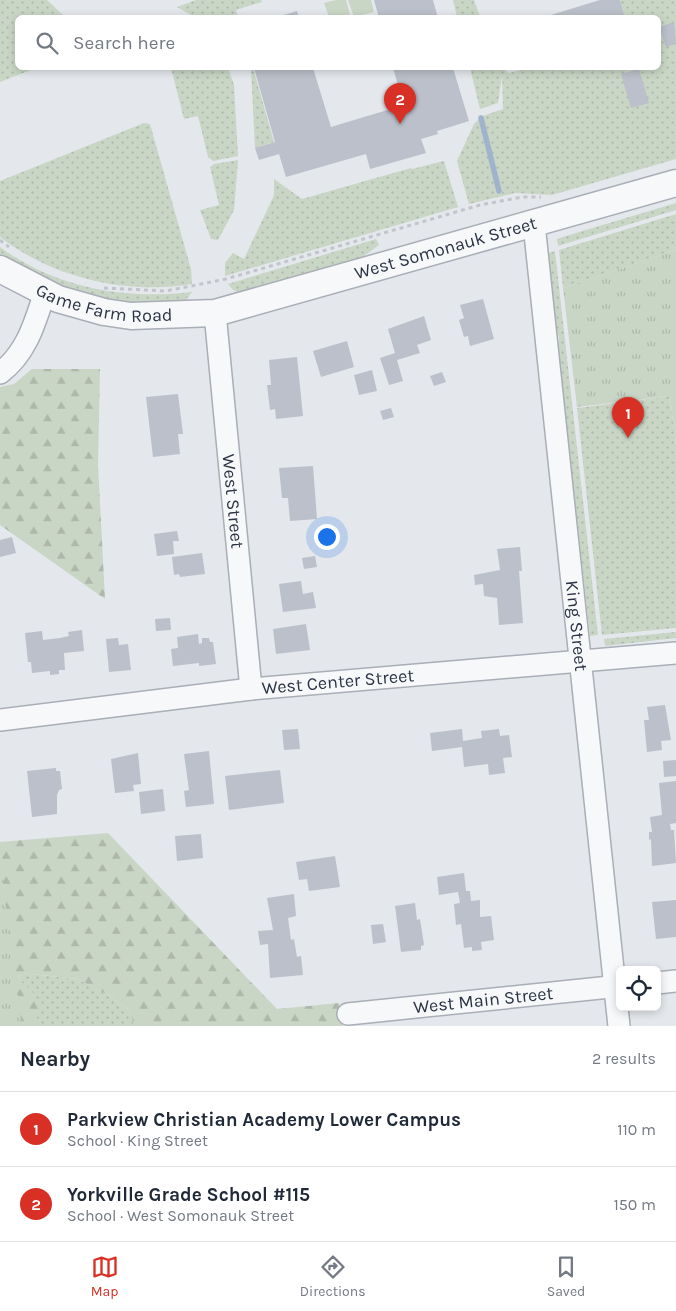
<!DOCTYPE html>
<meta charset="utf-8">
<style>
body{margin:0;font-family:Karla,sans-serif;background:#f6f6f7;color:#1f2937}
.controls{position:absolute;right:15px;bottom:15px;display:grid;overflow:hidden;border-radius:8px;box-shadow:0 2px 8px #0003}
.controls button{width:45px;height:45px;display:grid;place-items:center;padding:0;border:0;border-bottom:1px solid #e0e1e3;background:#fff;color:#1f2937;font:25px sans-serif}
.you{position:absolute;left:326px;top:536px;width:18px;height:18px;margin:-12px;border:4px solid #fff;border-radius:50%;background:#1a73e8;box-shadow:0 0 0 8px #1a73e833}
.badge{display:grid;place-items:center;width:32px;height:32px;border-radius:50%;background:#d93025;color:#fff;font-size:16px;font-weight:700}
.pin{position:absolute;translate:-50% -41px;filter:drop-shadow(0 1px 2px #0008)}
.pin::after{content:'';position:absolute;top:26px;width:18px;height:15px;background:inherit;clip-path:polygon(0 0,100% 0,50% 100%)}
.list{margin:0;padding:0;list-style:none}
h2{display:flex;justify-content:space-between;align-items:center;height:65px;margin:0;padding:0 20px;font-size:21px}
h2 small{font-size:16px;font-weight:400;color:#747a83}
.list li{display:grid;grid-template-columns:32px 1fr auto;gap:15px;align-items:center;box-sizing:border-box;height:75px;padding:0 20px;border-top:1px solid #e0e1e3}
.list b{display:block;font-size:19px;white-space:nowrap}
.list p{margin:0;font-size:16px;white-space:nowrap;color:#747a83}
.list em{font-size:16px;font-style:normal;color:#747a83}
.icon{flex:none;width:28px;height:28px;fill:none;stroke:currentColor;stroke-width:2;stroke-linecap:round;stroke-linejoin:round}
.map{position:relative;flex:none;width:676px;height:1026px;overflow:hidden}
.search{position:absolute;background:#fff;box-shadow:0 2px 8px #0003;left:15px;right:15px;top:15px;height:55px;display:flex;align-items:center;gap:12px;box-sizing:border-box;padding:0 18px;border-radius:8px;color:#747a83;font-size:19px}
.sheet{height:215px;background:#fff}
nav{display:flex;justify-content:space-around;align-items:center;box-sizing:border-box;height:70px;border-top:1px solid #e0e1e3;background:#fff;font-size:14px;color:#747a83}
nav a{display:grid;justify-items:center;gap:2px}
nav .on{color:#d93025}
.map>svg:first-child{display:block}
</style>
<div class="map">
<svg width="676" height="1026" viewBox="0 0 676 1026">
<defs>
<pattern id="grass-dots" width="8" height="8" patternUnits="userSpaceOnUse" patternTransform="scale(1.25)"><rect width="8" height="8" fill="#c9d6c5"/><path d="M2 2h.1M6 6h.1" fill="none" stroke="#adb8ab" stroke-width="1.8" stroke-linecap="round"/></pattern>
<pattern id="forest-firs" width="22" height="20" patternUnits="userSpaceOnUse" patternTransform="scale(1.25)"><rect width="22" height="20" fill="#c9d6c5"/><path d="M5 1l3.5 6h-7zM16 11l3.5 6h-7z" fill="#adb8ab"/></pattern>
<pattern id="park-tufts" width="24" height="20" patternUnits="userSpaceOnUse" patternTransform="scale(1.25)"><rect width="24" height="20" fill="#c9d6c5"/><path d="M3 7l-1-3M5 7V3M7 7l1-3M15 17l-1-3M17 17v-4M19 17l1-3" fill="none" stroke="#adb8ab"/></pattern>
</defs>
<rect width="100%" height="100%" fill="#e4e7ec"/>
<g fill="url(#grass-dots)">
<path d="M0,0H47L65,17L18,18V68H36L0,82Z"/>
<path d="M196,0H261L262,2L236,10L238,17H194L177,7Z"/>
<path d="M453,0H474L480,17H457Z"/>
<path d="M620,0H676V159L552,195L515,193L469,204L457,161L474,124L479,119L497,193H502L483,116L503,109L502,76L498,103L480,109L470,68H502L509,73L528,68H658V18L625,17Z"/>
<path d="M171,68H228L234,85L238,156L213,161L208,157L198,116L184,119Z"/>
<path d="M251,68H253L274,142L255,148Z"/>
<path d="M144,123L150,124L191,269L192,284C125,295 54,278 0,237V181Z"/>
<path d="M238,160L234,210L218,240L211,239L200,210L219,205L210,167L214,164Z"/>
<path d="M444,161L458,207L225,276V263L233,253L244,259L270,204L274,195V179L302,199L411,168L412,169Z"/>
<path d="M676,203V210L558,246L557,239L566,236Z"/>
<path d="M676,214V250L563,288L559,250Z"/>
<path d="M376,239L379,245L360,259L240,293L233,290L228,284Z"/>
<path d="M0,247C56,288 124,300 192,292L182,305L162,308L76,295L0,257Z"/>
<path d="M555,251L598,635L590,636L558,346L559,337L556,328L548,259L549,253Z"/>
<path d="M670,396L676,446V628L602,635L577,408Z"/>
<path d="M676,632V638L605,646L604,639Z"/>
<path d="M20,973L78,979L110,996L130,1011L134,1026H35L39,1006L19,980Z"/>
</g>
<g fill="url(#forest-firs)">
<path d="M32,369H100L98,465L105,599L0,525V387L14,384Z"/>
<path d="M108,833L277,1009L339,1003L343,1026H134L130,1011L110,996L78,979L20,973L19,980L32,991L40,1006L35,1026H0V842Z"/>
</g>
<g fill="url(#park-tufts)">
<path d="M676,250V446L670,396L577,407L563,288Z"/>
<path d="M0,855L22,1026H0Z"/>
</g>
<g fill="#c9d6c5">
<path d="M336,0H346L350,15L329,17L324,3Z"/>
<path d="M348,0H371L374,12L354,17Z"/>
</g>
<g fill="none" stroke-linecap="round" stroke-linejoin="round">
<path stroke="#9fb4cc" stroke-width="5.5" d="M481,118L499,191"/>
</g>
<g fill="#bbc0ca">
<path d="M374,0H433L438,18H379Z"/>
<path d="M600,0H620L625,18H541Z"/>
<path d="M297,11L299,18H278L277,17Z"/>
<path d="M674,22L676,44L666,47L659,27Z"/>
<path d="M254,68H313L331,127L404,105L393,68H453L469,121L437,131L438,134L421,139L426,153L370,169L366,154L286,177L279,154L259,160L255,148L275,142Z"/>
<path d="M639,69L649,103L631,108L621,74Z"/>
<path d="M483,299L494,339L470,346L468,336L464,337L459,320L464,318L460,305Z"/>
<path d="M424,316L431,340L417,345L420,353L397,360L403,381L389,385L380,358L395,353L388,329Z"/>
<path d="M347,341L354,367L321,377L313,351Z"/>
<path d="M297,357L303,416L276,419L275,409L270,410L267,385H271L269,360Z"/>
<path d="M372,370L377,391L359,395L354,375Z"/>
<path d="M442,372L446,382L434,386L430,376Z"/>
<path d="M178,394L183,434H178L180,454L153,457L146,397Z"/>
<path d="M391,408L394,417L383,420L380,411Z"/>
<path d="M313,466L317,519L290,521L288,498H282L279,468Z"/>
<path d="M177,531L179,541H173L174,554L157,556L154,534Z"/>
<path d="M12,537L16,553L0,557V540Z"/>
<path d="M520,547L522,571H519L523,623L499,625L497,598L484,596L483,584L475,585L474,575L500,570L497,549Z"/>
<path d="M202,553L205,574L180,577L179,574L174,575L172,557Z"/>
<path d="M315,556L317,567L304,569L302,558Z"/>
<path d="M301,581L303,594L313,592L316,608L283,612L279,584Z"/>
<path d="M170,618L171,630L156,631L155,619Z"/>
<path d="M306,624L310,650L276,654L273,629Z"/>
<path d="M82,630L84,651L64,653L65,670H59V674L50,675V671L32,673L31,662H28L25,633L42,631L43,640L60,638L69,636L68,632Z"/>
<path d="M198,634L199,644L202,643V638H209L210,642H213L216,664L199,666V663L173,666L171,649L178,648L177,637Z"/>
<path d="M118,638L119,645L128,644L131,670L109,672L106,639Z"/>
<path d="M665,705L671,740L661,741L662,750L647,752L644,720H649L647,707Z"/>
<path d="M298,729L300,749L284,750L282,730Z"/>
<path d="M462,729L463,741L482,738L481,731L499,729L500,736L509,735L512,757L503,758L505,773L489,775L488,764L464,767L462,747L432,751L430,733Z"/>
<path d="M209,751L214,804L186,807L184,791L189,790L184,754Z"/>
<path d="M138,753L141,784L133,785L134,791L115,793L111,759Z"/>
<path d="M676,760V776L664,777L663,761Z"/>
<path d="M56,768V771H60L62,789L59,790L57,795V814L32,817L27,771Z"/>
<path d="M280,770L284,803L229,810L225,776Z"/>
<path d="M676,781V823L670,824L671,830H674L676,863L652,866L651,839L649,840V832H652L650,817L662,815L659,783Z"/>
<path d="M163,789L165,811L141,814L139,792Z"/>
<path d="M201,834L203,858L177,861L175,836Z"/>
<path d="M335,856L340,887L309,891L307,879L299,880L296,862Z"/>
<path d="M464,873L466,891H470L471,901L480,900V917L491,916L494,940L481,942L482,950L472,951V947L464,948L461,924L456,925L454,904L460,903L458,892L439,895L437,877Z"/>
<path d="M294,894L296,916L288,918L291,940L294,939L297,957L301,956L303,975L270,978L268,944L260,945L258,931L273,930L267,898Z"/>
<path d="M676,900V937L656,939L652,902Z"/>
<path d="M415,903L417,920L420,919L424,945L421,946V950L401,952L395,906Z"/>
<path d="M383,924L386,942L373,944L371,925Z"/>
</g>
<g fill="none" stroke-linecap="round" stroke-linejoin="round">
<defs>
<g id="minor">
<path id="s1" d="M534,224L619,1026"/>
<path id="s2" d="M215,313L251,689"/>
<path d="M0,373C27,353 35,322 45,292"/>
<path id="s3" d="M0,720L251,689L676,653"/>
<path d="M657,983L676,981"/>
<path id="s4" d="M348,1014L620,986"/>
</g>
<g id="tertiary">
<path id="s5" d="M0,269L58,299L104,312L131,316L215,313L676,183"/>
</g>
</defs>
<use href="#minor" stroke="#a9aeb7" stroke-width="24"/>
<use href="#tertiary" stroke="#a9aeb7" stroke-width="29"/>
<g stroke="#c2c5cb" stroke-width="3" stroke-dasharray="4 4" stroke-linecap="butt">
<path d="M0,240L9,247"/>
<path d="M104,288L166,291L226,279L480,205L522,197H541"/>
</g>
<use href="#minor" stroke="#f7f8fa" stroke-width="21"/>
<use href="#tertiary" stroke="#f7f8fa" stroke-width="26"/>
</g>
<g text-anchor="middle" stroke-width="4" stroke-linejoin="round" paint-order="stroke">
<g font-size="18" fill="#2b3445" stroke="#f4f6f9">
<text dy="6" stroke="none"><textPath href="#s5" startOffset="464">West Somonauk Street</textPath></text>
<text dy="6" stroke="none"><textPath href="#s5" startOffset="112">Game Farm Road</textPath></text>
<text dy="6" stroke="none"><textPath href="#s2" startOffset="189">West Street</textPath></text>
<text dy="6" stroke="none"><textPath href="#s1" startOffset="404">King Street</textPath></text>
<text dy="6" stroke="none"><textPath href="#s3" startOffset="340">West Center Street</textPath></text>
<text dy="6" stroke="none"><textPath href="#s4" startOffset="136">West Main Street</textPath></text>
</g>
</g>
</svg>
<div class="controls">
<button><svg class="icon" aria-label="locate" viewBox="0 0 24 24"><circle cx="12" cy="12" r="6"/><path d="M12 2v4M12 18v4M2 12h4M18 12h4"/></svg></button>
</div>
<div class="you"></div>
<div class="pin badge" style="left:628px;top:438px">1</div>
<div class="pin badge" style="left:400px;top:124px">2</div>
<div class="search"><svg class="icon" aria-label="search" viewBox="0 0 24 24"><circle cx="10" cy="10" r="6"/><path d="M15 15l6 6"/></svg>Search here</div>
</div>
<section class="sheet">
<h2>Nearby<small>2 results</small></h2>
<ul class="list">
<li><span class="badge">1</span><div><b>Parkview Christian Academy Lower Campus</b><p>School · King Street</p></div><em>110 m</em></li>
<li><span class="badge">2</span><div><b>Yorkville Grade School #115</b><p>School · West Somonauk Street</p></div><em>150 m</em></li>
</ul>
</section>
<nav>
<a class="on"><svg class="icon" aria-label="map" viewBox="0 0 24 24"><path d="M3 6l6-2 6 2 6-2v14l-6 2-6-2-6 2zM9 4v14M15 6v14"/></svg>Map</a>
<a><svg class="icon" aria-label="directions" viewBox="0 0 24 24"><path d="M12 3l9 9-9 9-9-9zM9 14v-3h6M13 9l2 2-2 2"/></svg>Directions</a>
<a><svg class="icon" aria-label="saved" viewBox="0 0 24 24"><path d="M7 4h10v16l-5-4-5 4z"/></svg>Saved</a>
</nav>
